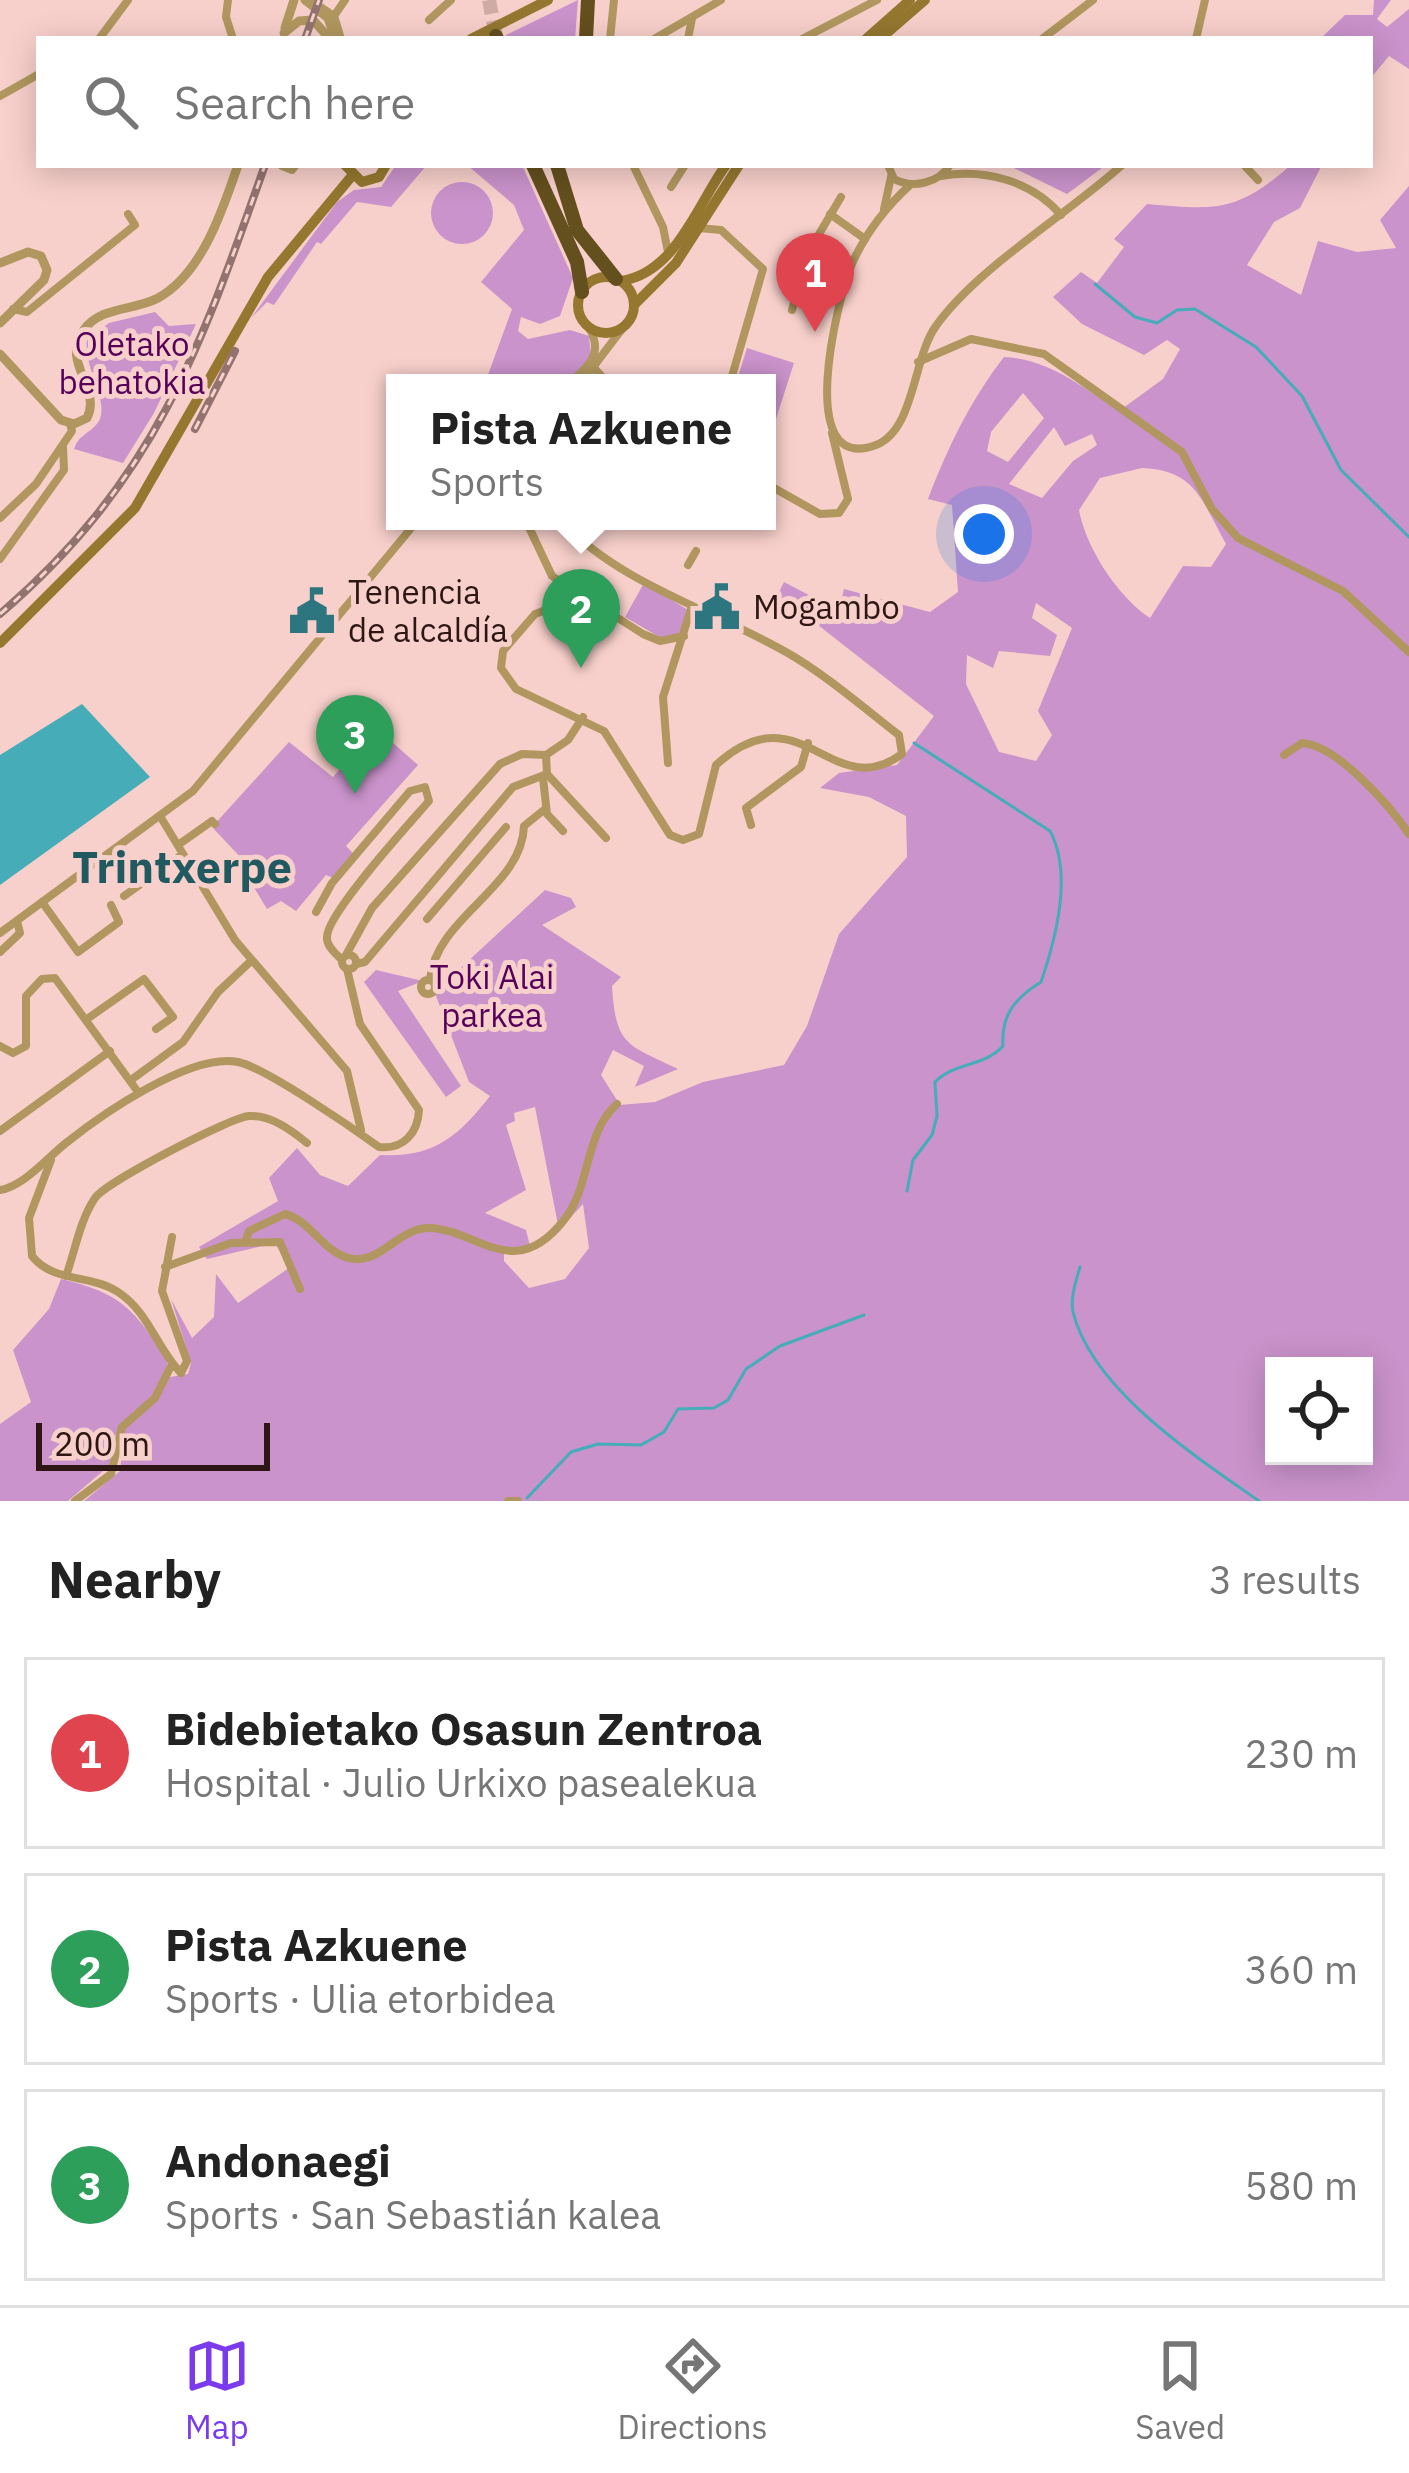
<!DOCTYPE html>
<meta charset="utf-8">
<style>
body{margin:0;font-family:"IBM Plex Sans",sans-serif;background:#f6f6f6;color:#222}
.controls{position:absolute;right:36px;bottom:36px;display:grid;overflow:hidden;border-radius:0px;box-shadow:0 6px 30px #0003}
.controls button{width:108px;height:108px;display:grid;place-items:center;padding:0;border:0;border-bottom:3px solid #e0e0e0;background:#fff;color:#222;font:60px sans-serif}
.scale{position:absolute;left:36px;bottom:30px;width:234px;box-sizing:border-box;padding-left:12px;border:6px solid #2d1613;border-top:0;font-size:33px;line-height:42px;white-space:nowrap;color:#2d1613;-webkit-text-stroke:9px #f8d0cb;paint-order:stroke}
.you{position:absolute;left:984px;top:534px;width:42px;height:42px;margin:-30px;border:9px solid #fff;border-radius:50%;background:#1a73e8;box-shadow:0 0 0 18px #1a73e833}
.badge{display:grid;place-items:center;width:78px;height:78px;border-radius:50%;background:#7c3aed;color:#fff;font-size:39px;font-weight:700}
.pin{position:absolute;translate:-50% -99px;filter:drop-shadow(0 3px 6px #0008)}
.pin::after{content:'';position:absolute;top:63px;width:42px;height:36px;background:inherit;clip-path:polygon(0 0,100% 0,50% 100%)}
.popup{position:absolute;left:386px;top:374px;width:390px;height:156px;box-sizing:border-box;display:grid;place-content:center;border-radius:0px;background:#fff;filter:drop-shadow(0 3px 9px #0005);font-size:39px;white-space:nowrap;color:#767676}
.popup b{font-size:45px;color:#222}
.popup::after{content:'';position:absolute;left:50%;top:100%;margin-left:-24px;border:24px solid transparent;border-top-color:#fff}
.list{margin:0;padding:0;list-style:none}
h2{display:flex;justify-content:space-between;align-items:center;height:156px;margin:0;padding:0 48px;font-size:51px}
h2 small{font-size:39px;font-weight:400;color:#767676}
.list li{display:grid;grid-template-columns:78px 1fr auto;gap:36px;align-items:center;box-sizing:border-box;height:192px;margin:0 24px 24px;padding:0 24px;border:3px solid #e0e0e0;border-radius:0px}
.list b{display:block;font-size:45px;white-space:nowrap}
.list p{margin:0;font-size:39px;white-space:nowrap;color:#767676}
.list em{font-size:39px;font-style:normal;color:#767676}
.icon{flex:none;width:66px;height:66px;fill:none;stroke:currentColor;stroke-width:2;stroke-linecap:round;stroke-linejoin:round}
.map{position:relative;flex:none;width:1409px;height:1501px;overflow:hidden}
.search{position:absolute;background:#fff;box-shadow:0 6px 30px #0003;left:36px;right:36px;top:36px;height:132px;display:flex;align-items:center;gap:30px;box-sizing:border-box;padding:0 42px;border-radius:0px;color:#767676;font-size:45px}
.sheet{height:804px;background:#fff}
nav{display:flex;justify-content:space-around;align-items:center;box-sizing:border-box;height:168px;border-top:3px solid #e0e0e0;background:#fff;font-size:33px;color:#767676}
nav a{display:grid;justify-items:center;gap:6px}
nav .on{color:#7c3aed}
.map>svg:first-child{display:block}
</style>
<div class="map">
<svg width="1409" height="1501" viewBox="0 0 1409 1501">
<rect width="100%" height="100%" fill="#f8d0cb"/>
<g fill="#ca93cb" fill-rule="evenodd">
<path d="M578,0L575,39H507L506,35Z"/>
<path d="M1374,0H1391L1377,19L1387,27L1409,9V69L1389,56L1370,79V39H1320L1345,15H1373Z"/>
<path d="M396,165H427L391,207L357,202L321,244L317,242L274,305L267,302L251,318L337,202L354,190L381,187Z"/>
<path d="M467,165H522L573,278L560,316L540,324L521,317L518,331L528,339L570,330L589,336L591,358L571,379L485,383L512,309L481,282L524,230L514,205Z"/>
<path d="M1008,165H1106L1067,194Z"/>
<path d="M1291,165H1322L1300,208L1274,222L1247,265L1301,295L1318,241L1357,252L1396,248L1380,220L1409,186V1501H84L120,1471L124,1432L112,1437L110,1465L68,1501H0V1424L31,1402L13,1350L49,1309L61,1279C122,1293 134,1310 168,1360L164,1378L188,1374L191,1363L171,1299L192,1338L214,1317L216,1274L238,1303L289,1268L275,1243L207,1259L199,1247L278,1201L269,1178L297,1148L320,1175L348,1186L380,1155C433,1158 458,1137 490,1096L469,1082L431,983L440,987L545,890L571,898L576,907L542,925L621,977L612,986C616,1046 626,1044 678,1069L635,1087L644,1066L613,1050L601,1075L620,1105L655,1102L703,1082L784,1065L807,1026L839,934L907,857L906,816L869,797L820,788L839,773L897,765L934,716L818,625L772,606L784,582L839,611L844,589L930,612L958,592L952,505L928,499C948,447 970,401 1004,357C1050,359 1082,387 1119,411L1163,379L1180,349L1167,340L1144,355L1082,324L1053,297L1081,272L1097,283L1124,247L1114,239L1147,204C1217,210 1236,213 1291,165ZM1023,393L1044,418L1008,462L987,451L991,432ZM1054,427L1065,446L1092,434L1097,445L1073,461L1042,498L1009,484ZM1142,468C1196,470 1202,501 1226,544L1211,567L1183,566L1150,618C1118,597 1086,548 1079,510L1100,478ZM1036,603L1072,628L1038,711L1052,735L1036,761L999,752L966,684L967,655L993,668L999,651L1050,656L1057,635L1032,618ZM535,1107L559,1230L583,1204L589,1248L565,1279L529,1288L504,1261V1253L531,1250L526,1230L485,1213L526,1190L506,1125L515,1121L514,1113ZM1274,1366H1364V1456H1274Z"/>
<circle cx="462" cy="213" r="31"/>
<path d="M155,312L169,326L196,324L154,413L123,463L74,449C79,433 93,433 100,419C108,399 83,367 87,339L109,323Z"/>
<path d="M747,348L794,363L775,422L767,419V383H736Z"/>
<path d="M644,583L688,610L683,634L661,638L625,617Z"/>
<path d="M376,728L418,765L346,846L356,856L336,879L326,875L296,911L281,901L267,909L241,866L244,861L212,827L289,742L333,777Z"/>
<path d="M376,970L423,981L398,991L461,1086L446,1097L364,982Z"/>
</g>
<path fill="#45acb8" d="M82,704L150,777L0,885V755Z"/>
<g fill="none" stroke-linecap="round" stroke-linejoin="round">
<g stroke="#45acb8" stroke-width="3">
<path d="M1095,284L1135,317L1157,323L1177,310L1195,309L1256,347L1302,396L1341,470L1409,537"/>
<path d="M907,1191L913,1160L932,1135L937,1116L935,1082C954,1062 984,1067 1003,1046C1001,1015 1015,998 1041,982C1056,938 1073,874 1050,831L914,743"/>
<path d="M1080,1267C1076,1281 1070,1298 1073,1312C1092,1390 1198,1458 1259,1501"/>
<path d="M527,1498L571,1452L598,1444L641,1445L664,1432L678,1409L714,1408L728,1400L746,1369L780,1346L864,1315"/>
</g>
<path stroke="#cfaba6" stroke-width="14" stroke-dasharray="14 7" stroke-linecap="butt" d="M489,0L496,36"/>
<g stroke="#b1975f" stroke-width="8">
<path d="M228,0L226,17L233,39"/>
<path d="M310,0L334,16L341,39"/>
<path d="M334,16L345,0"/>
<path d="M429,20L451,0"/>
<path d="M99,39L128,0"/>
<path d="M610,39L614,0"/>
<path d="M654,39L721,0"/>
<path d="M688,39L692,18"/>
<path d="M802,39L877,0"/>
<path d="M1042,39L1093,0"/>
<path d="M1196,39L1205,0"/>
<path d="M0,96L39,74"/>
<path d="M633,165L663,227L668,252"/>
<path d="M888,165L894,179C913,189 939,183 950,165"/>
<path d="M1244,165L1258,180"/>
<path d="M282,166L292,170L296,165"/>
<path d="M941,176C984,168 1032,181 1061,215"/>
<path d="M910,185C886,207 864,236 851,266C838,298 793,476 876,445C915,430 913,357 936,326C977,268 1068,214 1122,165"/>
<path d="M671,187L685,165"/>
<path d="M884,209L891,177"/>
<path d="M830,214L865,239"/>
<path d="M699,228L721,230L763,269L730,383"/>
<path d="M13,309L27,312L135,225L128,214"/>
<path d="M792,310L809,251L841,197"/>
<path d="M918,362L971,339L1044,354L1182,452L1212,509L1238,538L1343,591L1409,652"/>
<path d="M595,369L608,383"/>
<path d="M570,383C589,366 604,353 589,328"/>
<path d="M581,383L622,329"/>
<path d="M767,484L820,514L839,513L848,499L832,433"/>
<path d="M0,518L36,484L72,431L70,424"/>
<path d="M526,521L552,576L643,634L660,641L684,636"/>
<path d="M561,521C622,585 711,609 786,652C825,674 864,708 899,735L902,754C832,806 800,688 716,765L699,834L683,840L670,835L604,731L516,689L501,668L503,651L535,614L583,596"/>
<path d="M0,559L64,470L63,447"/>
<path d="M688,565L696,551"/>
<path d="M546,755L547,774L606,838"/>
<path d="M546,755L568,740L583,717"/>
<path d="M1284,755L1302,743C1337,745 1390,806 1409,834"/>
<path d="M668,763L663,697L691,609"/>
<path d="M543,778L547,814L563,831"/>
<path d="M160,816L235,940L347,1071L361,1130"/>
<path d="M751,825L746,808L801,767L808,743"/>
<path d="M178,845L212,821L215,824"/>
<path d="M124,896L183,854"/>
<path d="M42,902L78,952L119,922L111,905"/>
<path d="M316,912L332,883L410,791L425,787L429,801C410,823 327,913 327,937C326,946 336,954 342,960"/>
<path d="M427,919L506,827"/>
<path d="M0,933L193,791L417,521"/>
<path d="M0,952L20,933L17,921"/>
<circle cx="349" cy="962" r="7"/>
<path d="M346,955L372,908L500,764L522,754L546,755"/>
<path d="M356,964L365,962L513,787L547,774"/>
<path d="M430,979C437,916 522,888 524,826L545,809"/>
<circle cx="428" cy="987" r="7"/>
<path d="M87,1019L144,979L173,1017L156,1029"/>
<path d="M0,1046L13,1053L26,1046V996L42,979L55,978L138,1092"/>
<path d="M131,1080L183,1042L218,992L251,961"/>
<path d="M0,1131L110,1051"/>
<path d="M51,1160L29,1218L32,1256C53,1283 91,1274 118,1292C149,1312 157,1349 181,1373"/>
<path d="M0,1190C23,1187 47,1158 66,1143C101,1115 191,1052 238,1062C266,1068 354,1129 379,1147C403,1150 418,1133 419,1110L360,1024L347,969"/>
<path d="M172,1237L162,1291L187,1361L181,1373"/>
<path d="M246,1240L249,1231L285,1214C309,1220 321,1248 345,1257C379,1269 396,1228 429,1228C477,1229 514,1284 564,1220C591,1187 584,1133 617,1104"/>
<path d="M165,1267L231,1243L280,1242L300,1289"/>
<path d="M66,1276C75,1251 80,1220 95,1198C106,1182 231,1117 249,1116C271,1115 291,1130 307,1143"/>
<path d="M75,1501L111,1474L122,1427L155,1398L172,1364"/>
<path d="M508,1501H518"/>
</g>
<g stroke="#b1975f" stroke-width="9">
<path d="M305,0L328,18L334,35"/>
<path d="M285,28L294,0"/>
<path d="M284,33L299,21L313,20L330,39"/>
<path d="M0,263L28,252L41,256L47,270L44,280L0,323"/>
<path d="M0,354L61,420L74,424L87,418C102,389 61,363 83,331C99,306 134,311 158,298C202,274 223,209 238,165"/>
</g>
<g stroke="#95772f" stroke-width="10">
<path d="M471,39L548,0"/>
<path d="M866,39L910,0"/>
<path d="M880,39L925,0"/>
<path d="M345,165L362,182L379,177L386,165"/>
<circle cx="606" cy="305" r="28"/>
<path d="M621,281C676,273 697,205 726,165"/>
<path d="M635,304L676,263L739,165"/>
<path d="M0,643L135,508L268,277L351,177"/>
</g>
<g stroke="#644f1e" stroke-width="14">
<path d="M496,36L497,39"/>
<path d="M586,39L588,0"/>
<path d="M533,165L577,262L582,292"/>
<path d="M557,165L577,230L616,279"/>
</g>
<defs>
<g id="rail">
<path d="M305,39L319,0"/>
<path d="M195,429L235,351"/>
<path d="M0,614C154,482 200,350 265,165"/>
</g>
</defs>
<use href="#rail" stroke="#92736f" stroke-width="8"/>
<use href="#rail" stroke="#f8d0cb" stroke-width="3" stroke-dasharray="9" stroke-linecap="butt"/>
</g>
<defs>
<symbol id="civic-bare" viewBox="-9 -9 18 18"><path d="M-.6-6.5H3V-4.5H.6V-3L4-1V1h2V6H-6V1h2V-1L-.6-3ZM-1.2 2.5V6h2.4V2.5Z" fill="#2e767f" stroke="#f8d0cb" stroke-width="2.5" paint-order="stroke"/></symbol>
</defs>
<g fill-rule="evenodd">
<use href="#civic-bare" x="684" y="574" width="66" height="66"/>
<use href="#civic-bare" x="279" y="578" width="66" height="66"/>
</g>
<g text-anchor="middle" stroke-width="10" stroke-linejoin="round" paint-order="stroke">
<g font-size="33" fill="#56005a" stroke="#f8d0cb">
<text x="132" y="356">Oletako<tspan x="132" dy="38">behatokia</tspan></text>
<text x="492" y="989">Toki Alai<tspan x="492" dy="38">parkea</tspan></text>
</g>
<g font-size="33" fill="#2d1613" stroke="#f8d0cb" text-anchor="start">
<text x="348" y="604">Tenencia<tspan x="348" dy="38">de alcaldía</tspan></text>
<text x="753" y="619">Mogambo</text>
</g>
<g font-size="45" font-weight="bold" fill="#205a60" stroke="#f8d0cb">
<text x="182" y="883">Trintxerpe</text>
</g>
</g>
</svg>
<div class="controls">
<button><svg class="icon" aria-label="locate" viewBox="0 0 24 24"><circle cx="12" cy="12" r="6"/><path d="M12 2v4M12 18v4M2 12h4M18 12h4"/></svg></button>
</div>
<div class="scale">200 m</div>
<div class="you"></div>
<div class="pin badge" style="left:815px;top:332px;background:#e0444e">1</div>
<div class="pin badge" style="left:581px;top:668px;background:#2e9e5b">2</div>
<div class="popup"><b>Pista Azkuene</b>Sports</div>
<div class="pin badge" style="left:355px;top:794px;background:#2e9e5b">3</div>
<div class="search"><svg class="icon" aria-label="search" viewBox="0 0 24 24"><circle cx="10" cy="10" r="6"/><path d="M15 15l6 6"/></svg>Search here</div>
</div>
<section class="sheet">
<h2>Nearby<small>3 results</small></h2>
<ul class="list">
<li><span class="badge" style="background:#e0444e">1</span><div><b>Bidebietako Osasun Zentroa</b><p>Hospital · Julio Urkixo pasealekua</p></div><em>230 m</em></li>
<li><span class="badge" style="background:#2e9e5b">2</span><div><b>Pista Azkuene</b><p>Sports · Ulia etorbidea</p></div><em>360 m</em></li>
<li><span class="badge" style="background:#2e9e5b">3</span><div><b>Andonaegi</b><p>Sports · San Sebastián kalea</p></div><em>580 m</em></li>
</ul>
</section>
<nav>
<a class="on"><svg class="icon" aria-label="map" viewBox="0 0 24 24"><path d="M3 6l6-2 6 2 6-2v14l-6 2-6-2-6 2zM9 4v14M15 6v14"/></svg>Map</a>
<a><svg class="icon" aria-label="directions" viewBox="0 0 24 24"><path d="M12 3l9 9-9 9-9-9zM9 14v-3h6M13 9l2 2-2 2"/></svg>Directions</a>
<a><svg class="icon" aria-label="saved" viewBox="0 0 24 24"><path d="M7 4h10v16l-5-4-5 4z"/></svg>Saved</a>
</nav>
